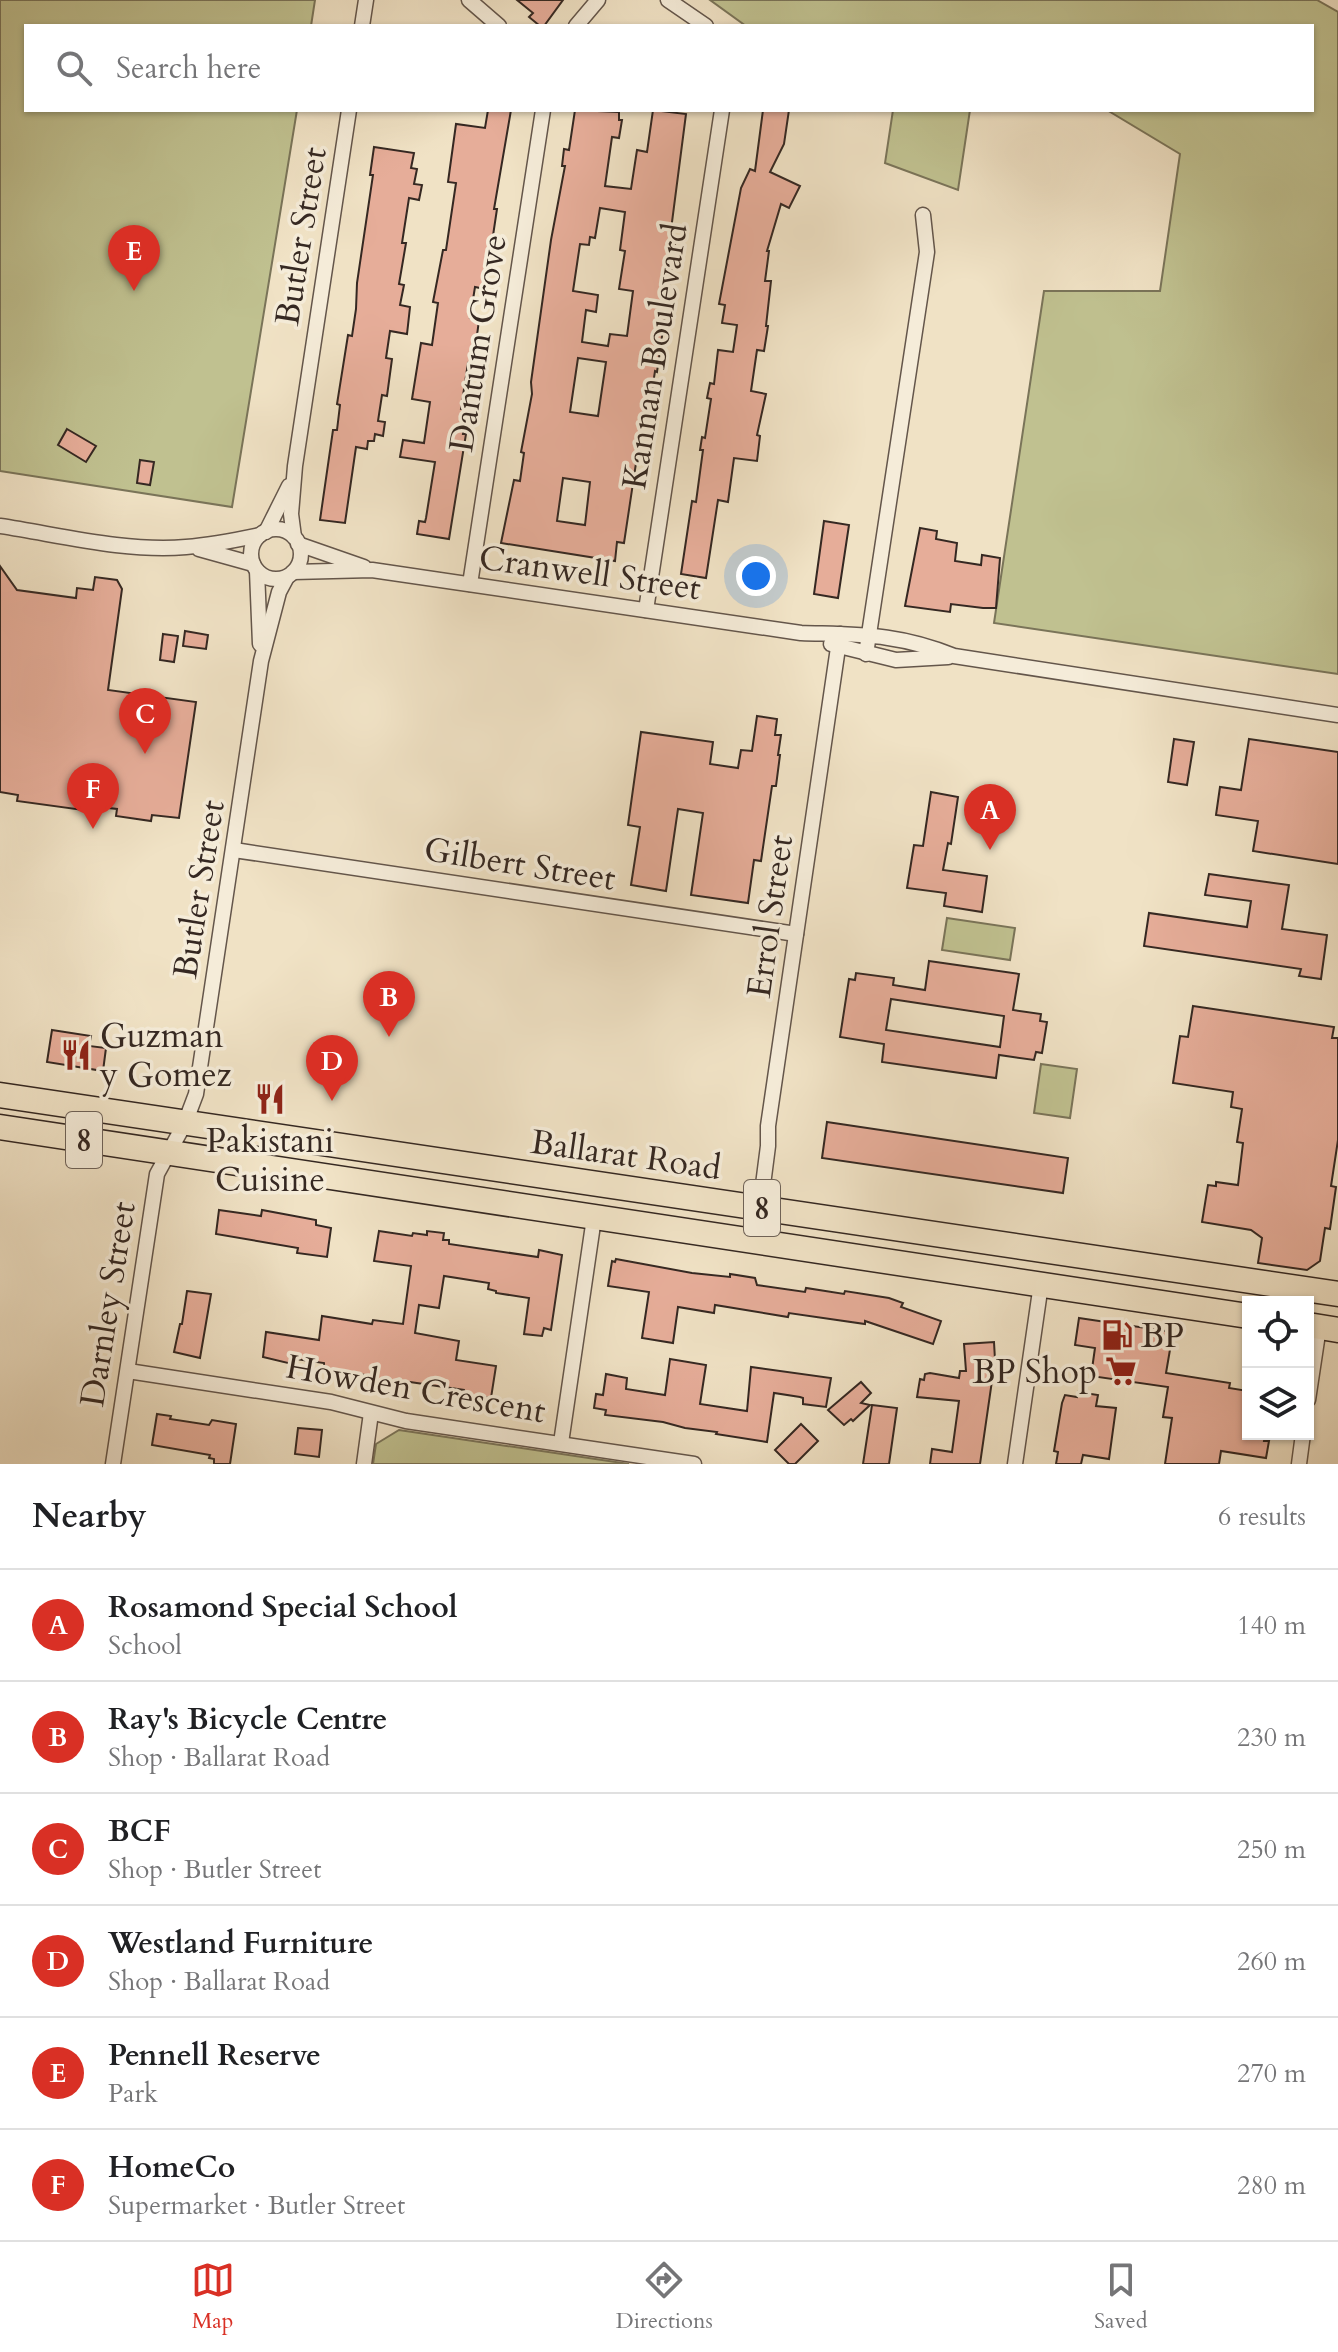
<!DOCTYPE html>
<meta charset="utf-8">
<style>
body{margin:0;font-family:Cardo,serif;background:#f6f6f6;color:#202124}
.controls{position:absolute;right:24px;bottom:24px;display:grid;overflow:hidden;border-radius:0px;box-shadow:0 2px 6px #0004}
.controls button{width:72px;height:72px;display:grid;place-items:center;padding:0;border:0;border-bottom:2px solid #e0e0e0;background:#fff;color:#202124;font:40px sans-serif}
.you{position:absolute;left:756px;top:576px;width:28px;height:28px;margin:-20px;border:6px solid #fff;border-radius:50%;background:#1a73e8;box-shadow:0 0 0 12px #1a73e833}
.badge{display:grid;place-items:center;width:52px;height:52px;border-radius:50%;background:#d93025;color:#fff;font-size:26px;font-weight:700}
.pin{position:absolute;translate:-50% -66px;filter:drop-shadow(0 2px 4px #0008)}
.pin::after{content:'';position:absolute;top:42px;width:28px;height:24px;background:inherit;clip-path:polygon(0 0,100% 0,50% 100%)}
.list{margin:0;padding:0;list-style:none}
h2{display:flex;justify-content:space-between;align-items:center;height:104px;margin:0;padding:0 32px;font-size:34px}
h2 small{font-size:26px;font-weight:400;color:#757577}
.list li{display:grid;grid-template-columns:52px 1fr auto;gap:24px;align-items:center;box-sizing:border-box;height:112px;padding:0 32px;border-top:2px solid #e0e0e0}
.list b{display:block;font-size:30px;white-space:nowrap}
.list p{margin:0;font-size:26px;white-space:nowrap;color:#757577}
.list em{font-size:26px;font-style:normal;color:#757577}
.icon{flex:none;width:44px;height:44px;fill:none;stroke:currentColor;stroke-width:2;stroke-linecap:round;stroke-linejoin:round}
.map{position:relative;flex:none;width:1338px;height:1464px;overflow:hidden}
.search{position:absolute;background:#fff;box-shadow:0 2px 6px #0004;left:24px;right:24px;top:24px;height:88px;display:flex;align-items:center;gap:20px;box-sizing:border-box;padding:0 28px;border-radius:0px;color:#757577;font-size:30px}
.sheet{height:776px;background:#fff}
nav{display:flex;justify-content:space-around;align-items:center;box-sizing:border-box;height:112px;border-top:2px solid #e0e0e0;background:#fff;font-size:22px;color:#757577}
nav a{display:grid;justify-items:center;gap:4px}
nav .on{color:#d93025}
.map>svg:first-child{display:block}
</style>
<div class="map">
<svg width="1338" height="1464" viewBox="0 0 1338 1464">
<rect width="100%" height="100%" fill="#f0e2c5"/>
<filter id="stains"><feTurbulence type="fractalNoise" baseFrequency=".0025" numOctaves="4"/><feColorMatrix values="0 0 0 0 .2 0 0 0 0 .09 0 0 0 0 .02 0 0 0 .5 -.17"/></filter>
<radialGradient id="worn" r=".72"><stop offset=".6" stop-color="#630" stop-opacity="0"/><stop offset="1" stop-color="#630" stop-opacity=".3"/></radialGradient>
<g fill="#c0c190" stroke="#7a7459" stroke-width="2">
<path d="M0,0H315L311,26H26V110H297L232,507L0,471Z"/>
<path d="M710,0H1317L1338,12V674L994,623L1044,291H1160L1180,154L1107,110H1312V26H746Z"/>
<path d="M893,110H970L958,190L885,163Z"/>
<path d="M947,918L1015,928L1010,960L942,950Z"/>
<path d="M1041,1064L1077,1069L1070,1118L1034,1113Z"/>
<path d="M399,1430L629,1464H373L376,1444Z"/>
</g>
<g fill="#e6ad99" stroke="#352822" stroke-width="2" fill-rule="evenodd">
<path d="M517,0H563L544,26H540L529,17L533,13Z"/>
<path d="M488,110H511L494,209H497L485,289L475,287L470,318L479,319L478,328L473,364L468,363L461,409L467,410L463,434H466L449,539L417,534L419,521L425,522L426,518L435,462L400,457L403,440L424,443L430,402L412,399L421,343L432,345L438,303L433,302L443,250H446L456,183L448,182L456,124L485,128Z"/>
<path d="M575,110L619,112V120H622L619,138L612,137L605,186L631,189L637,150L647,152L653,110L686,114L672,222L671,236H676L657,372L655,371L652,391L647,390L624,543L617,542L615,561L501,543L514,480L520,481L524,453L521,452L532,394L531,382L551,240L565,166H562L564,149L569,150ZM600,208L625,212L620,250L625,251L619,289L633,291L627,336L610,334L608,346L582,342L586,310L596,312L598,295L573,291L580,244L589,245L590,237L595,238ZM578,358L606,362L598,416L570,412ZM563,478L590,482L585,525L557,521Z"/>
<path d="M763,110H789L784,144L770,172L800,186L789,208L781,204L767,251H769L765,281H771L766,326H768L764,351L757,350L751,391L766,394L757,435L760,436L757,461L734,458L728,502L718,500L706,578L681,574L692,501L696,502L703,450H700L702,437L705,438L711,399L707,398L710,383L714,384L718,350L733,352L737,325L722,323L725,305L719,304L741,188L750,169L755,171Z"/>
<path d="M374,147L414,153L411,168L417,169L414,184L422,185L419,200L409,198L402,243H406L399,284L404,285L400,305L410,307L407,334L390,331L386,358L392,359L387,396L382,395L378,421L385,422L383,436L375,434L374,441H368L367,449L356,447L345,523L320,520L333,430H337L340,405L337,404L348,335L352,336L356,309L357,283L373,175H370Z"/>
<path d="M67,429L96,446L86,462L58,445Z"/>
<path d="M140,460L154,462L150,485L137,483Z"/>
<path d="M824,521L849,525L838,598L814,594Z"/>
<path d="M920,528L937,531L936,539L957,543L955,561L981,565L982,555L1000,558L996,608H983L951,604L950,612L905,606Z"/>
<path d="M0,566L17,590L76,598L77,588L93,590L95,577L117,580L122,589L108,690L196,702L179,818L152,815L151,821L116,816L117,809L91,806L90,811L17,801L18,795L0,792Z"/>
<path d="M185,631L208,635L206,649L183,646Z"/>
<path d="M163,634L178,636L174,662L160,660Z"/>
<path d="M757,716L777,719L775,735H781L778,755H780L776,786H772L761,861L754,860L748,903L691,895L703,813L678,809L666,891L631,885L640,827L628,825L641,732L713,742L710,764L738,768L741,750L752,751Z"/>
<path d="M1174,739L1194,742L1187,785L1168,782Z"/>
<path d="M1249,739L1338,752V864L1253,851L1258,821L1216,815L1220,787L1241,790Z"/>
<path d="M931,792L958,797L951,844L948,843L943,870L987,876L982,912L944,906L946,893L907,888L914,845L923,846Z"/>
<path d="M1209,874L1289,885L1282,929L1327,935L1321,979L1299,976L1301,969L1144,946L1149,913L1247,927L1251,901L1205,895Z"/>
<path d="M929,961L1019,974L1013,1010L1041,1014L1040,1021L1047,1022L1042,1053L1036,1052L1034,1060L999,1055L996,1078L882,1062L884,1044L840,1037L849,979L855,980L856,973L894,978L893,985L925,990ZM891,999L1004,1016L1000,1047L886,1030Z"/>
<path d="M1193,1006L1334,1027L1332,1038H1338V1140L1331,1186L1336,1187L1330,1229L1325,1228L1320,1261L1307,1270L1258,1263L1262,1238L1251,1230L1202,1222L1208,1185L1216,1186V1182L1238,1185L1243,1143L1237,1142L1242,1109L1231,1107L1233,1092L1173,1083L1180,1036L1188,1037Z"/>
<path d="M52,1030L91,1036L89,1046L106,1048L103,1071L47,1062Z"/>
<path d="M827,1122L1068,1158L1063,1193L822,1158Z"/>
<path d="M219,1210L261,1216L262,1210L316,1220V1225L331,1228L327,1257L297,1253L298,1248L216,1234Z"/>
<path d="M379,1231L412,1236L413,1233L427,1235V1231L444,1233L443,1240H449V1244L538,1257L539,1250L562,1255L551,1330L544,1328L542,1336L524,1334L529,1298L496,1293V1291L488,1289L489,1283L444,1276L439,1308L419,1305L415,1333L459,1341L456,1360L496,1366L491,1398L466,1395L464,1390L410,1382L392,1381L391,1384L371,1382L372,1378L364,1377L365,1375L324,1368V1363L296,1359L292,1364L263,1357L266,1332L319,1340L322,1316L372,1324L373,1320L403,1324L411,1266L374,1261Z"/>
<path d="M616,1259L692,1273L730,1277V1274L755,1278L757,1285L805,1292L806,1288L844,1294L845,1291L889,1298L903,1303L901,1307L941,1321L933,1344L865,1321V1324L789,1313L788,1317L715,1305L714,1313L678,1307L673,1343L642,1338L649,1292L608,1286L612,1261L615,1262Z"/>
<path d="M187,1291L211,1294L200,1358L174,1352L180,1324H182Z"/>
<path d="M1079,1318L1173,1332L1166,1373L1230,1383L1229,1388L1248,1391V1434H1265L1264,1441H1269L1266,1458L1221,1451L1219,1464H1165L1172,1418L1163,1417L1168,1387L1091,1376L1095,1348L1075,1345Z"/>
<path d="M994,1342L995,1360L980,1464H930L932,1449L952,1452L959,1401L917,1397L920,1379L924,1380L925,1374L930,1373L959,1378L960,1371H966L964,1344Z"/>
<path d="M670,1359L706,1365L700,1404L747,1411L751,1367L831,1378L826,1407L803,1404V1398L800,1397L774,1393L767,1442L716,1434L717,1432L685,1428L663,1422L605,1415L606,1410L594,1408L596,1394L603,1395L606,1374L627,1378L626,1389L665,1395Z"/>
<path d="M861,1382L871,1393L861,1403L870,1405L853,1421L851,1419L844,1425L828,1410Z"/>
<path d="M1078,1392L1098,1395L1096,1406L1116,1408L1109,1459L1083,1455L1081,1464H1056L1058,1452L1054,1451L1062,1403L1065,1395L1077,1397Z"/>
<path d="M872,1405L897,1408L889,1464H863Z"/>
<path d="M157,1414L171,1416L170,1419L209,1425L212,1420L236,1424L230,1464H214V1459L209,1458L210,1455L152,1445Z"/>
<path d="M801,1424L818,1441L795,1464H789L775,1450Z"/>
<path d="M298,1428L322,1430L319,1457L295,1454Z"/>
</g>
<g fill="none" stroke-linecap="round" stroke-linejoin="round">
<defs>
<g id="minor">
<path d="M469,0L499,26"/>
<path d="M668,0L706,26"/>
<path d="M362,26L366,0"/>
<path d="M576,26L598,0"/>
<path d="M0,526C60,535 124,552 186,547C210,545 236,540 260,535"/>
<circle cx="276" cy="554" r="25"/>
<path d="M266,532L289,486"/>
<path d="M294,537L291,514L295,466L349,110"/>
<path d="M298,544L364,567"/>
<path d="M199,549L253,564"/>
<path d="M257,571L260,644"/>
<path d="M293,572L372,570L801,633C860,635 897,633 954,656L1338,715"/>
<path d="M470,584L543,110"/>
<path d="M646,610L722,110"/>
<path d="M831,644L896,660L948,657"/>
<path d="M866,654L927,252L923,215"/>
<path d="M234,850L796,934"/>
<path d="M760,1208L768,1146V1126L840,634"/>
<path d="M128,1371L331,1402L406,1421L694,1464"/>
<path d="M1308,1400L1319,1327"/>
<path d="M561,1443L594,1218"/>
<path d="M113,1464L157,1174L185,1123L196,1094L261,661L279,592L287,577"/>
<path d="M364,1464L371,1413"/>
<path d="M1015,1464L1041,1284"/>
<path d="M1299,1464L1303,1434"/>
</g>
<g id="trunk">
<path d="M0,1095L1338,1294"/>
<path d="M0,1127L1248,1316"/>
<path d="M1308,1325L1338,1330"/>
</g>
</defs>
<use href="#minor" stroke="#64564b" stroke-width="17"/>
<use href="#trunk" stroke="#352822" stroke-width="27"/>
<use href="#minor" stroke="#f5ecd9" stroke-width="14"/>
<use href="#trunk" stroke="#f0e2c5" stroke-width="24"/>
</g>
<defs>
<symbol id="restaurant-bare" viewBox="-9 -9 18 18"><path d="M-5-6h1v4h1v-4h1v4h1v-4h1v5L-1.5 .5V6h-2V.5L-5-1ZM5-6V6H3V1.5H1.5Q1.5-4 5-6Z" fill="#8f2418" stroke="#f5ecd9" stroke-width="2.5" paint-order="stroke"/></symbol>
<symbol id="fuel-bare" viewBox="-9 -9 18 18"><path d="M-5.5-6h7V0h2V4h1.3V-2.5L3-4.5l.8-.8L6-3V5H2.5V1h-1V6h-7ZM-4.2-4.7v3.2H.2V-4.7Z" fill="#8f2418" stroke="#f5ecd9" stroke-width="2.5" paint-order="stroke"/></symbol>
<symbol id="supermarket-bare" viewBox="-9 -9 18 18"><path d="M-6-5.5h2.5l.6 2H6L4.5 2H-2.5L-4.4-4H-6ZM-1.5 3.2a1.3 1.3 0 1 0 .1 0ZM3 3.2a1.3 1.3 0 1 0 .1 0Z" fill="#8f2418" stroke="#f5ecd9" stroke-width="2.5" paint-order="stroke"/></symbol>
</defs>
<g fill-rule="evenodd">
<use href="#restaurant-bare" x="54" y="1033" width="44" height="44"/>
<use href="#restaurant-bare" x="248" y="1077" width="44" height="44"/>
<use href="#fuel-bare" x="1095" y="1313" width="44" height="44"/>
<use href="#supermarket-bare" x="1099" y="1349" width="44" height="44"/>
</g>
<g text-anchor="middle" stroke-width="7" stroke-linejoin="round" paint-order="stroke">
<g fill="#f5ecd9" stroke="#6f6359" stroke-width="2">
<rect x="66" y="1112" width="36" height="56" rx="6"/>
<rect x="744" y="1180" width="36" height="56" rx="6"/>
</g>
<g font-size="32" font-weight="bold" fill="#352822">
<text x="84" y="1151">8</text>
<text x="762" y="1219">8</text>
</g>
<g font-size="34" fill="#352822" stroke="#f5ecd9">
<text transform="translate(300 236) rotate(-81)" y="12">Butler Street</text>
<text transform="translate(477 343) rotate(-81)" y="12">Dantum Grove</text>
<text transform="translate(654 356) rotate(-81)" y="12">Kannan Boulevard</text>
<text transform="translate(590 572) rotate(8)" y="12">Cranwell Street</text>
<text transform="translate(520 863) rotate(9)" y="12">Gilbert Street</text>
<text transform="translate(198 889) rotate(-81)" y="12">Butler Street</text>
<text transform="translate(769 916) rotate(-82)" y="12">Errol Street</text>
<text transform="translate(626 1154) rotate(8)" y="12">Ballarat Road</text>
<text transform="translate(107 1304) rotate(-81)" y="12">Darnley Street</text>
<text transform="translate(416 1388) rotate(10)" y="12">Howden Crescent</text>
</g>
<g font-size="34" fill="#352822" stroke="#f5ecd9" text-anchor="start">
<text x="100" y="1047">Guzman<tspan x="100" dy="39">y Gomez</tspan></text>
<text x="270" y="1152" text-anchor="middle">Pakistani<tspan x="270" dy="39">Cuisine</tspan></text>
<text x="1141" y="1347">BP</text>
<text x="1097" y="1383" text-anchor="end">BP Shop</text>
</g>
</g>
<rect width="100%" height="100%" filter="url(#stains)"/>
<rect width="100%" height="100%" fill="url(#worn)"/>
</svg>
<div class="controls">
<button><svg class="icon" aria-label="locate" viewBox="0 0 24 24"><circle cx="12" cy="12" r="6"/><path d="M12 2v4M12 18v4M2 12h4M18 12h4"/></svg></button>
<button><svg class="icon" aria-label="layers" viewBox="0 0 24 24"><path d="M12 4l9 5-9 5-9-5zM3 14l9 5 9-5"/></svg></button>
</div>
<div class="you"></div>
<div class="pin badge" style="left:990px;top:850px">A</div>
<div class="pin badge" style="left:389px;top:1037px">B</div>
<div class="pin badge" style="left:145px;top:754px">C</div>
<div class="pin badge" style="left:332px;top:1101px">D</div>
<div class="pin badge" style="left:134px;top:291px">E</div>
<div class="pin badge" style="left:93px;top:829px">F</div>
<div class="search"><svg class="icon" aria-label="search" viewBox="0 0 24 24"><circle cx="10" cy="10" r="6"/><path d="M15 15l6 6"/></svg>Search here</div>
</div>
<section class="sheet">
<h2>Nearby<small>6 results</small></h2>
<ul class="list">
<li><span class="badge">A</span><div><b>Rosamond Special School</b><p>School</p></div><em>140 m</em></li>
<li><span class="badge">B</span><div><b>Ray's Bicycle Centre</b><p>Shop · Ballarat Road</p></div><em>230 m</em></li>
<li><span class="badge">C</span><div><b>BCF</b><p>Shop · Butler Street</p></div><em>250 m</em></li>
<li><span class="badge">D</span><div><b>Westland Furniture</b><p>Shop · Ballarat Road</p></div><em>260 m</em></li>
<li><span class="badge">E</span><div><b>Pennell Reserve</b><p>Park</p></div><em>270 m</em></li>
<li><span class="badge">F</span><div><b>HomeCo</b><p>Supermarket · Butler Street</p></div><em>280 m</em></li>
</ul>
</section>
<nav>
<a class="on"><svg class="icon" aria-label="map" viewBox="0 0 24 24"><path d="M3 6l6-2 6 2 6-2v14l-6 2-6-2-6 2zM9 4v14M15 6v14"/></svg>Map</a>
<a><svg class="icon" aria-label="directions" viewBox="0 0 24 24"><path d="M12 3l9 9-9 9-9-9zM9 14v-3h6M13 9l2 2-2 2"/></svg>Directions</a>
<a><svg class="icon" aria-label="saved" viewBox="0 0 24 24"><path d="M7 4h10v16l-5-4-5 4z"/></svg>Saved</a>
</nav>
